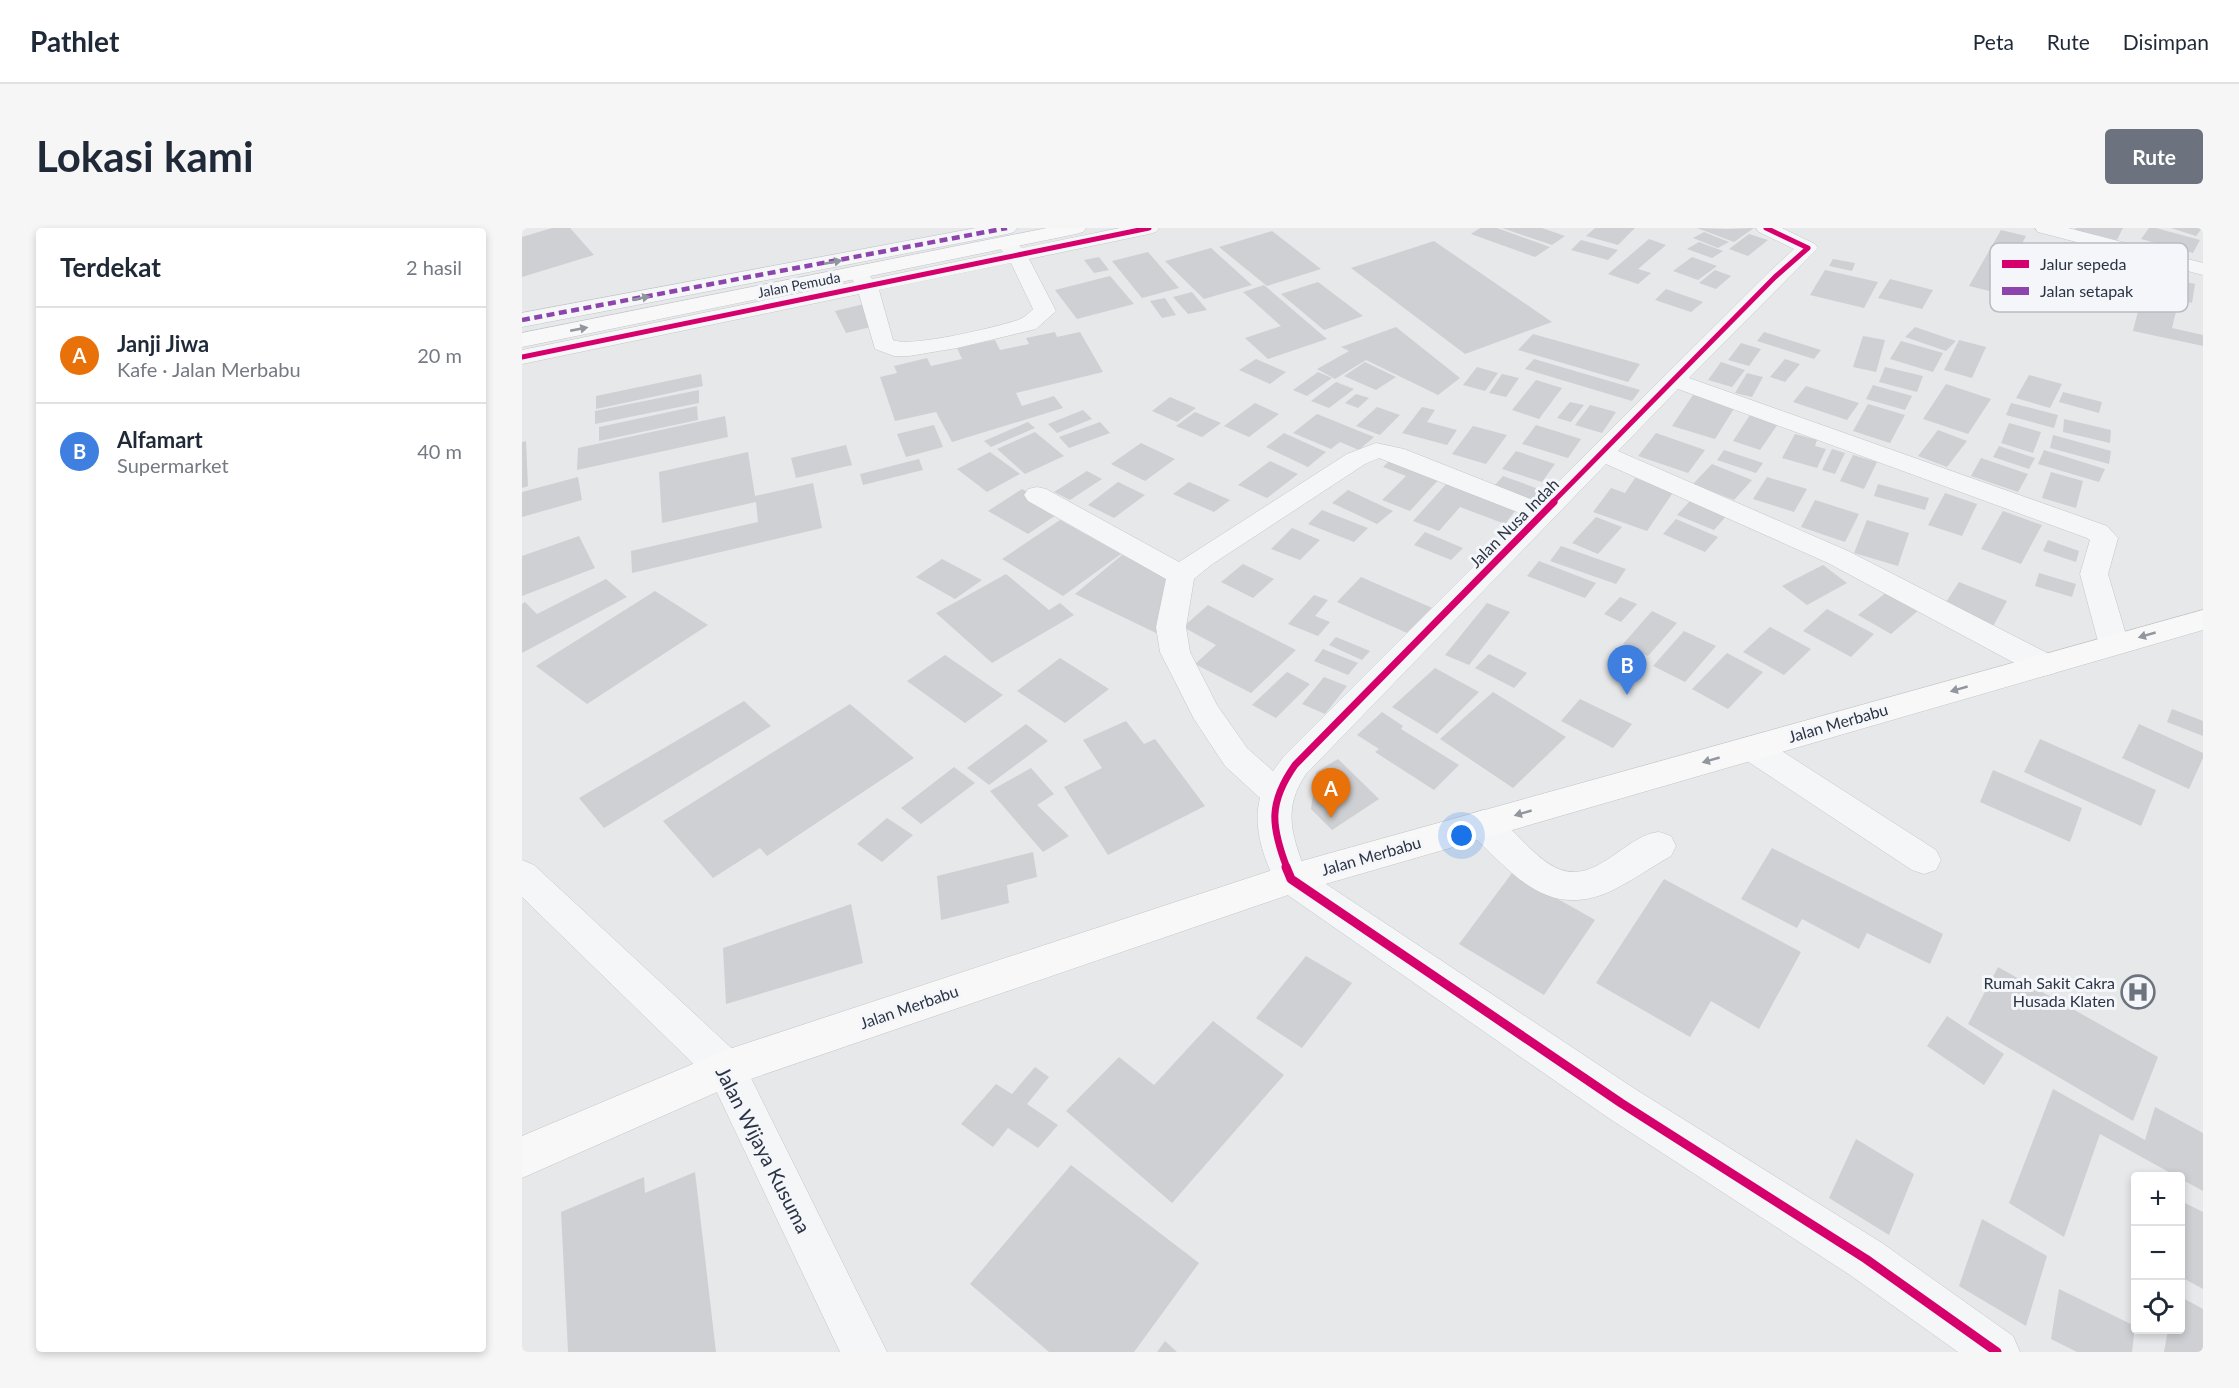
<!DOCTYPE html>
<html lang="id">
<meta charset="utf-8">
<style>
body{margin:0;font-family:Lato,sans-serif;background:#f6f6f7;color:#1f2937}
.controls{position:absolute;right:18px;bottom:18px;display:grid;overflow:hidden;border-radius:6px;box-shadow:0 3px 9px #0003}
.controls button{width:54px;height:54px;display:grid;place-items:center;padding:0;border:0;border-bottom:2px solid #e0e1e3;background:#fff;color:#1f2937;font:30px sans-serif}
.you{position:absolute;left:940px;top:608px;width:21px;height:21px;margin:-15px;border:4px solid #fff;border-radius:50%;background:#1a73e8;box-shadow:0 0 0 9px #1a73e833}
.badge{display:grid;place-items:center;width:39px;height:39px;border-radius:50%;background:#6c737f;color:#fff;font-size:20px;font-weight:700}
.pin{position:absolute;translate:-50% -50px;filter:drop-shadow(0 2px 3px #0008)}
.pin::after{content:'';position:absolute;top:32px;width:21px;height:18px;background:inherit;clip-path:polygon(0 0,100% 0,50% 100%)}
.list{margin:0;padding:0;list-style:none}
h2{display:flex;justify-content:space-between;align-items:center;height:78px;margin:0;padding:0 24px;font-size:26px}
h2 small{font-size:20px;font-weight:400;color:#747a83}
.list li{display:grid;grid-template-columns:39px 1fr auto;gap:18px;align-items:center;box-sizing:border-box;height:96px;padding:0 24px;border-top:2px solid #e0e1e3}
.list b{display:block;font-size:22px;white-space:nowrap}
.list p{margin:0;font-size:20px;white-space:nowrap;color:#747a83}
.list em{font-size:20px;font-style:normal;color:#747a83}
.icon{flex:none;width:33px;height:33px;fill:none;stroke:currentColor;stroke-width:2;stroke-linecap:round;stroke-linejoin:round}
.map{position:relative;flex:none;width:1681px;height:1124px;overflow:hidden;border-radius:6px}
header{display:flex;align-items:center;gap:36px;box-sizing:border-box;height:84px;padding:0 30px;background:#fff;border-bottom:2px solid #e0e1e3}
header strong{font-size:28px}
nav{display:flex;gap:33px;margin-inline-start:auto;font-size:21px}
.intro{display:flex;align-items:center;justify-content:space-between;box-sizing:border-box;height:144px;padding:0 36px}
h1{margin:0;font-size:42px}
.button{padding:15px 27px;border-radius:6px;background:#6c737f;color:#fff;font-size:21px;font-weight:700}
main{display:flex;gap:36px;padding:0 36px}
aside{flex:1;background:#fff;border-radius:6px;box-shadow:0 3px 9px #0003}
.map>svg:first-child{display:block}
</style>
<header>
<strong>Pathlet</strong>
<nav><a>Peta</a><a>Rute</a><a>Disimpan</a></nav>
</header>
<div class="intro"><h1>Lokasi kami</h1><a class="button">Rute</a></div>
<main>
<aside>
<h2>Terdekat<small>2 hasil</small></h2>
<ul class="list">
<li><span class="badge" style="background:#e8710a">A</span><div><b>Janji Jiwa</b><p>Kafe · Jalan Merbabu</p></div><em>20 m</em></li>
<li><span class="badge" style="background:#3f7fe0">B</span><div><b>Alfamart</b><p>Supermarket</p></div><em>40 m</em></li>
</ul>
</aside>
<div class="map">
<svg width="1681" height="1124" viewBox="0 0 1681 1124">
<rect width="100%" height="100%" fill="#e6e8ea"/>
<g fill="#ced0d3">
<path d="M30,0H48L72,27L0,49V9Z"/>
<path d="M958,0H975L1028,19L1013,29L949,6Z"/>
<path d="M980,0H1020L1043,8L1030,17Z"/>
<path d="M1073,0H1113L1096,17L1064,8Z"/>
<path d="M1175,0L1205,1L1232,0L1212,14Z"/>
<path d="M1554,0H1601L1595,12L1553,2Z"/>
<path d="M1627,0H1634L1678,12L1671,25L1619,11Z"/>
<path d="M1649,0H1680L1674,8Z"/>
<path d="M1479,2L1504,8L1479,55L1505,61L1501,71L1447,58Z"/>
<path d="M750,3L799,41L745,58L697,19Z"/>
<path d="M1182,4L1207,14L1196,20L1171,10Z"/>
<path d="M1227,6L1246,12L1226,28L1207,21Z"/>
<path d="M1127,11L1144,17L1116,41L1129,45L1116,56L1086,46Z"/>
<path d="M1059,12L1096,22L1086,32L1049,22Z"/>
<path d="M912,13L1030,94L943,126L829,40Z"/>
<path d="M1177,14L1201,23L1190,30L1165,21Z"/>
<path d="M689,20L730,57L682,71L643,33Z"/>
<path d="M626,24L657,60L620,70L590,33Z"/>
<path d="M577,29L587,42L572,45L562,32Z"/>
<path d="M1170,29L1195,38L1176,52L1151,43Z"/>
<path d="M1311,31L1333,35L1330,43L1307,38Z"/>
<path d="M1193,42L1209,48L1194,61L1177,55Z"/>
<path d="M1303,42L1356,54L1342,80L1288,67Z"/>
<path d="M1618,43L1673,56L1670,75L1613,62Z"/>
<path d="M588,48L612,76L555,91L533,62Z"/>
<path d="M1368,51L1411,62L1400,81L1356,70Z"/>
<path d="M796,54L841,88L802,102L759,66Z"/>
<path d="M742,57L805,111L746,131L723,110L759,98L721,64Z"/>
<path d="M1144,61L1181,74L1169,84L1133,72Z"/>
<path d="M670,64L685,82L666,86L651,69Z"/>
<path d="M643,70L654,87L640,90L628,73Z"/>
<path d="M1619,71L1655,80L1650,100L1681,107V118L1611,103Z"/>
<path d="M342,76L353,98L324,105L313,83Z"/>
<path d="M874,99L938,150L916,167L844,132L813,151L795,141L827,123L819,119Z"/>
<path d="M1393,99L1434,113L1424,123L1383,109Z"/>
<path d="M533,104L535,109L558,104L581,144L494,165L500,178L532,168L541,180L430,214L414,184L373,193L358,149L375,145L372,138L405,130L409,138L440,131L435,120L473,112L478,122L507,116L504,110Z"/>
<path d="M1242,104L1299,122L1292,131L1235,113Z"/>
<path d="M1011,106L1118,136L1106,154L996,122Z"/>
<path d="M1341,108L1363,112L1354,144L1331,139Z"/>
<path d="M1437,112L1464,119L1450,150L1422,142Z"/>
<path d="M1379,113L1421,125L1411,144L1368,131Z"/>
<path d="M1219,115L1239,121L1227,138L1206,132Z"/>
<path d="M734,131L764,144L748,156L717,142Z"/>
<path d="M1012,131L1118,162L1110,173L1003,141Z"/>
<path d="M1263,131L1278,136L1263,154L1248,149Z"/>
<path d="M843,134L874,149L854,162L822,148Z"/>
<path d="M1199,134L1223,142L1210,159L1186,152Z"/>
<path d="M955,139L976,145L963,163L941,157Z"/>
<path d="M1363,139L1401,148L1395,164L1357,154Z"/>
<path d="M796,144L810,150L785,168L771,162Z"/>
<path d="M1225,145L1241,149L1230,169L1213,165Z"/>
<path d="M179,146L181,158L74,181V168Z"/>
<path d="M980,146L997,150L984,169L967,165Z"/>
<path d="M1507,147L1540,156L1528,180L1494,170Z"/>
<path d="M1014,152L1040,160L1017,191L990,182Z"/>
<path d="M814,154L832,161L807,180L789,173Z"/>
<path d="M1424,156L1469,171L1446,206L1401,191Z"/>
<path d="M1351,157L1390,168L1383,182L1344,171Z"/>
<path d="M1284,158L1337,175L1325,192L1271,174Z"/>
<path d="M177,162V175L73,196V183Z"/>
<path d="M1541,164L1580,174L1577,185L1537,174Z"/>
<path d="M834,166L847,170L836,180L823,175Z"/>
<path d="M1171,167L1213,179L1193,211L1150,198Z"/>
<path d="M648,169L674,180L655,194L630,183Z"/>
<path d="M1048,174L1062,177L1049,194L1035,190Z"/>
<path d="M733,175L757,186L727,209L702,198Z"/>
<path d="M1489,175L1536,187L1532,200L1484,187Z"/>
<path d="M1346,176L1383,187L1368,215L1331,203Z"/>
<path d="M1068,177L1094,184L1080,205L1053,197Z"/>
<path d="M175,178L176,192L77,213V199Z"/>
<path d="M855,179L878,187L858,207L834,198Z"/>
<path d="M900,179L913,182L905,194L935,202L925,217L880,205Z"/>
<path d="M561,182L570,191L535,205L526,196Z"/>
<path d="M673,184L699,195L680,209L654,198Z"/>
<path d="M795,186L852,209L837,222L818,214L809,221L771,205Z"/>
<path d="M1228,187L1256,196L1238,222L1211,213Z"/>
<path d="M203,188L206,209L55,242L56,220Z"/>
<path d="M1542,191L1589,202L1588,215L1541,204Z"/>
<path d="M506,194L513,200L469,219L462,213Z"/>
<path d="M578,194L588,205L547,220L537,209Z"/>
<path d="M1487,195L1519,204L1511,225L1479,215Z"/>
<path d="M412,197L421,219L384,229L375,206Z"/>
<path d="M1014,197L1059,211L1046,230L1000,216Z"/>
<path d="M951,198L985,207L964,236L930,226Z"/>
<path d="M1416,202L1445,213L1425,239L1396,228Z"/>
<path d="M513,204L542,228L503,246L475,221Z"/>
<path d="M762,205L804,224L786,239L744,219Z"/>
<path d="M1134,205L1183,222L1166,245L1116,228Z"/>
<path d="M1273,206L1295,212L1293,218L1304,221L1295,240L1260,230Z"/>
<path d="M1531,207L1589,223L1587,236L1528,220Z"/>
<path d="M4,213L6,258L0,260V214Z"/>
<path d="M619,215L653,231L623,253L589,236Z"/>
<path d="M324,217L330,237L274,250L269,230Z"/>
<path d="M1477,218L1513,230L1507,241L1471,229Z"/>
<path d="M1310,221L1323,225L1313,246L1300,242Z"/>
<path d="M1202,222L1241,235L1234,245L1195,232Z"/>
<path d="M1522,222L1583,241L1577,254L1516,236Z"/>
<path d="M994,223L1033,236L1020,254L980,241Z"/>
<path d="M226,224L233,268L291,255L300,300L110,345L109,323L236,294L234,274L140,295L137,244Z"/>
<path d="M468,224L498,246L465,264L435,241Z"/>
<path d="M1331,227L1355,234L1342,261L1318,253Z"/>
<path d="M870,230L919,249L888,283L860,272L884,248L861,239Z"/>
<path d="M1459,230L1506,246L1496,264L1449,248Z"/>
<path d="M397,231L401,242L341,257L338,246Z"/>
<path d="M748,233L776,246L745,270L716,257Z"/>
<path d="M1190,236L1230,252L1212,272L1171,256Z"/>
<path d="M565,243L580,251L548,272L532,264Z"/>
<path d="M1529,244L1561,253L1554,280L1520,270Z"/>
<path d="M981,248L1025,264L1016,275L971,259Z"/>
<path d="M56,249L60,272L0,289V264Z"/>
<path d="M1245,249L1285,261L1272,284L1231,271Z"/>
<path d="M1113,250L1152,263L1125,303L1071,284L1089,260L1103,265Z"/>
<path d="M596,254L623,267L592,290L566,277Z"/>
<path d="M667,254L708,272L692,284L651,266Z"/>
<path d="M926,254L996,279L983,296L938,279L917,303L891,293Z"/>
<path d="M1356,256L1407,270L1403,282L1352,268Z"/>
<path d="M500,261L540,283L506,306L466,283Z"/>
<path d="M826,262L871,283L855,296L810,275Z"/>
<path d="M1423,265L1455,276L1440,308L1406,297Z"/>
<path d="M1169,272L1206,286L1192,302L1155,287Z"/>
<path d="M1293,272L1337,286L1323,314L1279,299Z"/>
<path d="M800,282L846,300L832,314L786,296Z"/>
<path d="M1481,283L1520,297L1499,336L1459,321Z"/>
<path d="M1074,289L1100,299L1076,326L1050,315Z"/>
<path d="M1154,291L1196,309L1183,324L1141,306Z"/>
<path d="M538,292L599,326L541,368L480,331Z"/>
<path d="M1345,292L1387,305L1376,338L1332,325Z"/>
<path d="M770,300L798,312L778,332L749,321Z"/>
<path d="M903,304L941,320L929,332L892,317Z"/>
<path d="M57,308L73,340L0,368V328Z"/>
<path d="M1526,312L1557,323L1554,334L1521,323Z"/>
<path d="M1039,318L1104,341L1094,356L1028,333Z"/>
<path d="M600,327L657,355L652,381L634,405L553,366Z"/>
<path d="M420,331L460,352L433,371L394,349Z"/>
<path d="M1017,333L1074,355L1063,370L1005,348Z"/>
<path d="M721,336L752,351L731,370L699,354Z"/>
<path d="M1301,337L1325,355L1285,377L1260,358Z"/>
<path d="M1517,345L1554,356L1550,369L1513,358Z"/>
<path d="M484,346L527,382L538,375L552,387L470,435L414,385Z"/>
<path d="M839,349L915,382L892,408L815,374Z"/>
<path d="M84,351L105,369L0,425V376L3,374L15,386Z"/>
<path d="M1437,354L1485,373L1470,400L1421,379Z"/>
<path d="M133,363L186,397L65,476L14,438Z"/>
<path d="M1366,363L1398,381L1369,406L1336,387Z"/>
<path d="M792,367L806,372L793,388L808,394L796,408L766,396Z"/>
<path d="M1098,369L1115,376L1099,394L1082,386Z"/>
<path d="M965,375L988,384L947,437L923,427Z"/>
<path d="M686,377L774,422L729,465L673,436L694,417L661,399Z"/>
<path d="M1305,381L1352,406L1329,429L1281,403Z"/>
<path d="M1130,383L1155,395L1126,428L1101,416Z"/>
<path d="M1248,399L1289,421L1262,447L1221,424Z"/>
<path d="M1162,403L1194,418L1163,454L1131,438Z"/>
<path d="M814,409L848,423L840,432L807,417Z"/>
<path d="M801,421L836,435L826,447L792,433Z"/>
<path d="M1205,425L1241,444L1206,481L1170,461Z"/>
<path d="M967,426L1005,445L992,460L953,440Z"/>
<path d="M423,427L481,467L443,495L385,453Z"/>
<path d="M538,430L587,461L543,495L495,463Z"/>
<path d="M913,440L957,464L915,506L870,479Z"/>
<path d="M765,444L788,456L754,490L730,477Z"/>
<path d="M802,449L825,458L803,486L780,476Z"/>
<path d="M971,464L1044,509L991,560L918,511Z"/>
<path d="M1058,471L1110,496L1091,520L1039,493Z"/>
<path d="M222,473L249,498L82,600L57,570Z"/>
<path d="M328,476L392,530L245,628L238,620L191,650L141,593Z"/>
<path d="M1650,481L1681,493V508L1645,494Z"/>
<path d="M860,484L881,498L879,501L937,537L912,562L853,524L857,521L835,507Z"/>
<path d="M604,493L622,516L633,511L683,578L586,627L542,559L580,540L561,512Z"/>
<path d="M504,496L526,513L467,557L445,540Z"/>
<path d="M1617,496L1681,525V530L1667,561L1600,530Z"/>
<path d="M1518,511L1634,562L1619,598L1502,544Z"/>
<path d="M816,531L857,571L810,602L789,581L794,544Z"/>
<path d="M432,539L453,555L399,596L379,580Z"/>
<path d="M509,540L532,566L515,577L547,608L521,624L468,563Z"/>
<path d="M1471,542L1560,580L1548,614L1458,574Z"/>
<path d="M365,590L391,607L360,634L335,616Z"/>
<path d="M1250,620L1421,706L1408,736L1345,705L1337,721L1280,691L1275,700L1219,671Z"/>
<path d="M511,624L515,649L485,657L487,675L419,692L415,648Z"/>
<path d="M990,645L1073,692L1022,767L937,716Z"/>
<path d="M1142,651L1279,724L1237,801L1189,773L1168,809L1074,755Z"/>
<path d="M329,676L341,735L204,776L201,720Z"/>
<path d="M784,728L830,755L780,820L734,790Z"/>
<path d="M1476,739L1636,829L1611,893L1446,796Z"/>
<path d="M1425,788L1482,826L1462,857L1405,818Z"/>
<path d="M691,793L762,847L650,975L544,883L597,829L632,857Z"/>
<path d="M513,839L527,849L505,876L536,897L516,920L486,900L471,919L439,896L474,856L490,866Z"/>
<path d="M1531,861L1623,912L1633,879L1681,905V963L1659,951V948H1654L1578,906L1542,1009L1487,975Z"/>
<path d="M1334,911L1392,946L1367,1007L1307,970Z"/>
<path d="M549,937L677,1035L612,1124H527L448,1056Z"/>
<path d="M173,944L194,1124H46L39,984L122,949L123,965Z"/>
<path d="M1659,973L1681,984V1061L1659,1049Z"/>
<path d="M1460,991L1525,1028L1504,1098L1437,1058Z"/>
<path d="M1537,1061L1613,1098L1610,1124H1555L1529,1111Z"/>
<path d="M1659,1069L1681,1081V1124H1642L1646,1102L1659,1101Z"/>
<path d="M643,1113L655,1124H635Z"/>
</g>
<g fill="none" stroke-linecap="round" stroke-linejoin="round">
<defs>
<g id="minor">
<path d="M454,0H495L492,4L485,6L0,99V85Z"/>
<path d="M598,0H637L634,4L627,6L507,31L534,83L514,101L435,120L387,128H372L353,121L337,66L0,136V122L332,54L326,45L329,41L336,39L343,41L350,51L481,24L474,15L477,11C488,8 492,12 500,20ZM489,35L511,81C507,85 502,90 496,92C475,99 388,120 371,112L357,62Z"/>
<path d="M1234,0H1260L1293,16L1296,20L1167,150L1585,298L1596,310L1586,346L1607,417L1602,424L1592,427L1582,424L1577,417L1558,346L1568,312L1565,310L1156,161L1096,223L1326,323L1533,429L1537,437L1533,445L1522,448L1511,445L1306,335L1084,236L784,546C761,580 769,605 783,642L1113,861L1360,1015L1491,1108L1498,1124H1436L1328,1047L1085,889L757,661C743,634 730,601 738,570L703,538L672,491L638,424L634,399L644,351L506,273L502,267L506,261L515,259L524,261L657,334L825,226L854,215L882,221L1016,274L1246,45L1272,21L1237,4ZM857,230L1003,287L762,528L751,543L725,520L695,477L668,424L664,399L672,351L689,337L843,236Z"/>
<path d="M1513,0H1546L1681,35V47L1516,4Z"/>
<path d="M1230,508L1241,511L1414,622L1419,632L1414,642L1402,646L1390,642L1219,529L1214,520L1219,511Z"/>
<path d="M961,582C993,593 1016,644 1052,644C1082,644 1108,607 1136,604C1140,604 1145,607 1149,608L1154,618L1149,628C1129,639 1110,653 1089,663C1026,692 991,646 949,606L944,596L949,586Z"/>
<path d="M0,632L12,637L218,828L365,1124H318L190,854L0,669Z"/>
</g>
<g id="major">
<path d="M525,0H564L561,4L554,6L0,119V105Z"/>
<path d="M1681,382V402L769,666L211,857L0,950V908L204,822L769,636Z"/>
</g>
</defs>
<use href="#minor" stroke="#c4c6c8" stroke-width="1"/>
<use href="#major" stroke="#c2c5c8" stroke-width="1"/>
<use href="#minor" fill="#f5f6f7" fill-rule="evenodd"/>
<use href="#major" fill="#f8f8f8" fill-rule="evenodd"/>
<path stroke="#8e44ad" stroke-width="4.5" stroke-dasharray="8 4.5" stroke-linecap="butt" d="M0,92L485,0"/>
<defs>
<g id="cycleway-far2">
<path d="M0,129L627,0"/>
<path d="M1030,275L1253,49L1286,20L1244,0"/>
</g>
<path id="cycleway-far1" d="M765,640C749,598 746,575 773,537L1032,274"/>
<path id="cycleway" d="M764,639L769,651L1099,875L1344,1031L1475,1124"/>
</defs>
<use href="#cycleway-far2" stroke="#f4f6f9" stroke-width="8"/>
<use href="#cycleway-far1" stroke="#f4f6f9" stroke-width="10"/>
<use href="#cycleway" stroke="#f4f6f9" stroke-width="13"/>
<use href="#cycleway-far2" stroke="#d6006c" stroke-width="5"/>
<use href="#cycleway-far1" stroke="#d6006c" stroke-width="7"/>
<use href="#cycleway" stroke="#d6006c" stroke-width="9"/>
</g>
<defs><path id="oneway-solid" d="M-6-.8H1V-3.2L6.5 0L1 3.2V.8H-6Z" transform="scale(1.5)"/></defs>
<g fill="#90959e">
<use href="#oneway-solid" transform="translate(311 34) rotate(-11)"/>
<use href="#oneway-solid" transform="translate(119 70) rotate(-11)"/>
</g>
<g fill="#92969e">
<use href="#oneway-solid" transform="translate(57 101) rotate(-11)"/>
<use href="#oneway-solid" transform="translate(1625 407) rotate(164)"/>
<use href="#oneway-solid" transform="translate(1437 461) rotate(164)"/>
<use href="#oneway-solid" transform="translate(1189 532) rotate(164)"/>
<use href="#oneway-solid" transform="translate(1001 585) rotate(164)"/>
</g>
<defs>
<symbol id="hospital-ring" viewBox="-11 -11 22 22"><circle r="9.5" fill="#f4f6f9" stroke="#6c737f" stroke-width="1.5"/><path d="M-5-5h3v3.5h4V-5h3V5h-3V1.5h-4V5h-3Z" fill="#6c737f"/></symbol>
</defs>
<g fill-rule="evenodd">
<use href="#hospital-ring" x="1597" y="745" width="38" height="38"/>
</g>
<g text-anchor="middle" stroke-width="6" stroke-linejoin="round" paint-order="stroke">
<g font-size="14" fill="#2b3445" stroke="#f4f6f9">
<text transform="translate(277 57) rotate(-11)" y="5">Jalan Pemuda</text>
</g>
<g font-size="16" fill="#2b3445" stroke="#f4f6f9">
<text transform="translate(992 295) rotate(-45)" y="6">Jalan Nusa Indah</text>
<text transform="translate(1316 495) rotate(-16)" y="6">Jalan Merbabu</text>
<text transform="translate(849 628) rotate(-16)" y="6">Jalan Merbabu</text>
<text transform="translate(387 779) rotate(-19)" y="6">Jalan Merbabu</text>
</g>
<g font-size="16" fill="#2b3445" stroke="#f4f6f9" text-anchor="end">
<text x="1593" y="761">Rumah Sakit Cakra<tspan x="1593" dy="18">Husada Klaten</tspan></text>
</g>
<g font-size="20" fill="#2b3445" stroke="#f4f6f9">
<text transform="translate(241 922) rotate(63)" y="7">Jalan Wijaya Kusuma</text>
</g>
</g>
<rect x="1468" y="15" width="198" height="69" rx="9" fill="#f4f6f9" stroke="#b8bcc3" stroke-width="1.5"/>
<rect x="1480" y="32" width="27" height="8" fill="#d6006c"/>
<rect x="1480" y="59" width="27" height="8" fill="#8e44ad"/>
<g font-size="16" fill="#2b3445">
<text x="1518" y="42">Jalur sepeda</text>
<text x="1518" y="69">Jalan setapak</text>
</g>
</svg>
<div class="controls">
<button>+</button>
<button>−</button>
<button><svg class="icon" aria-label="locate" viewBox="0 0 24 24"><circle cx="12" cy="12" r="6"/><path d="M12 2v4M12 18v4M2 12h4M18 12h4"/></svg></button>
</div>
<div class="you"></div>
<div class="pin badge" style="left:809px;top:590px;background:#e8710a">A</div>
<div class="pin badge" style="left:1105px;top:467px;background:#3f7fe0">B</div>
</div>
</main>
